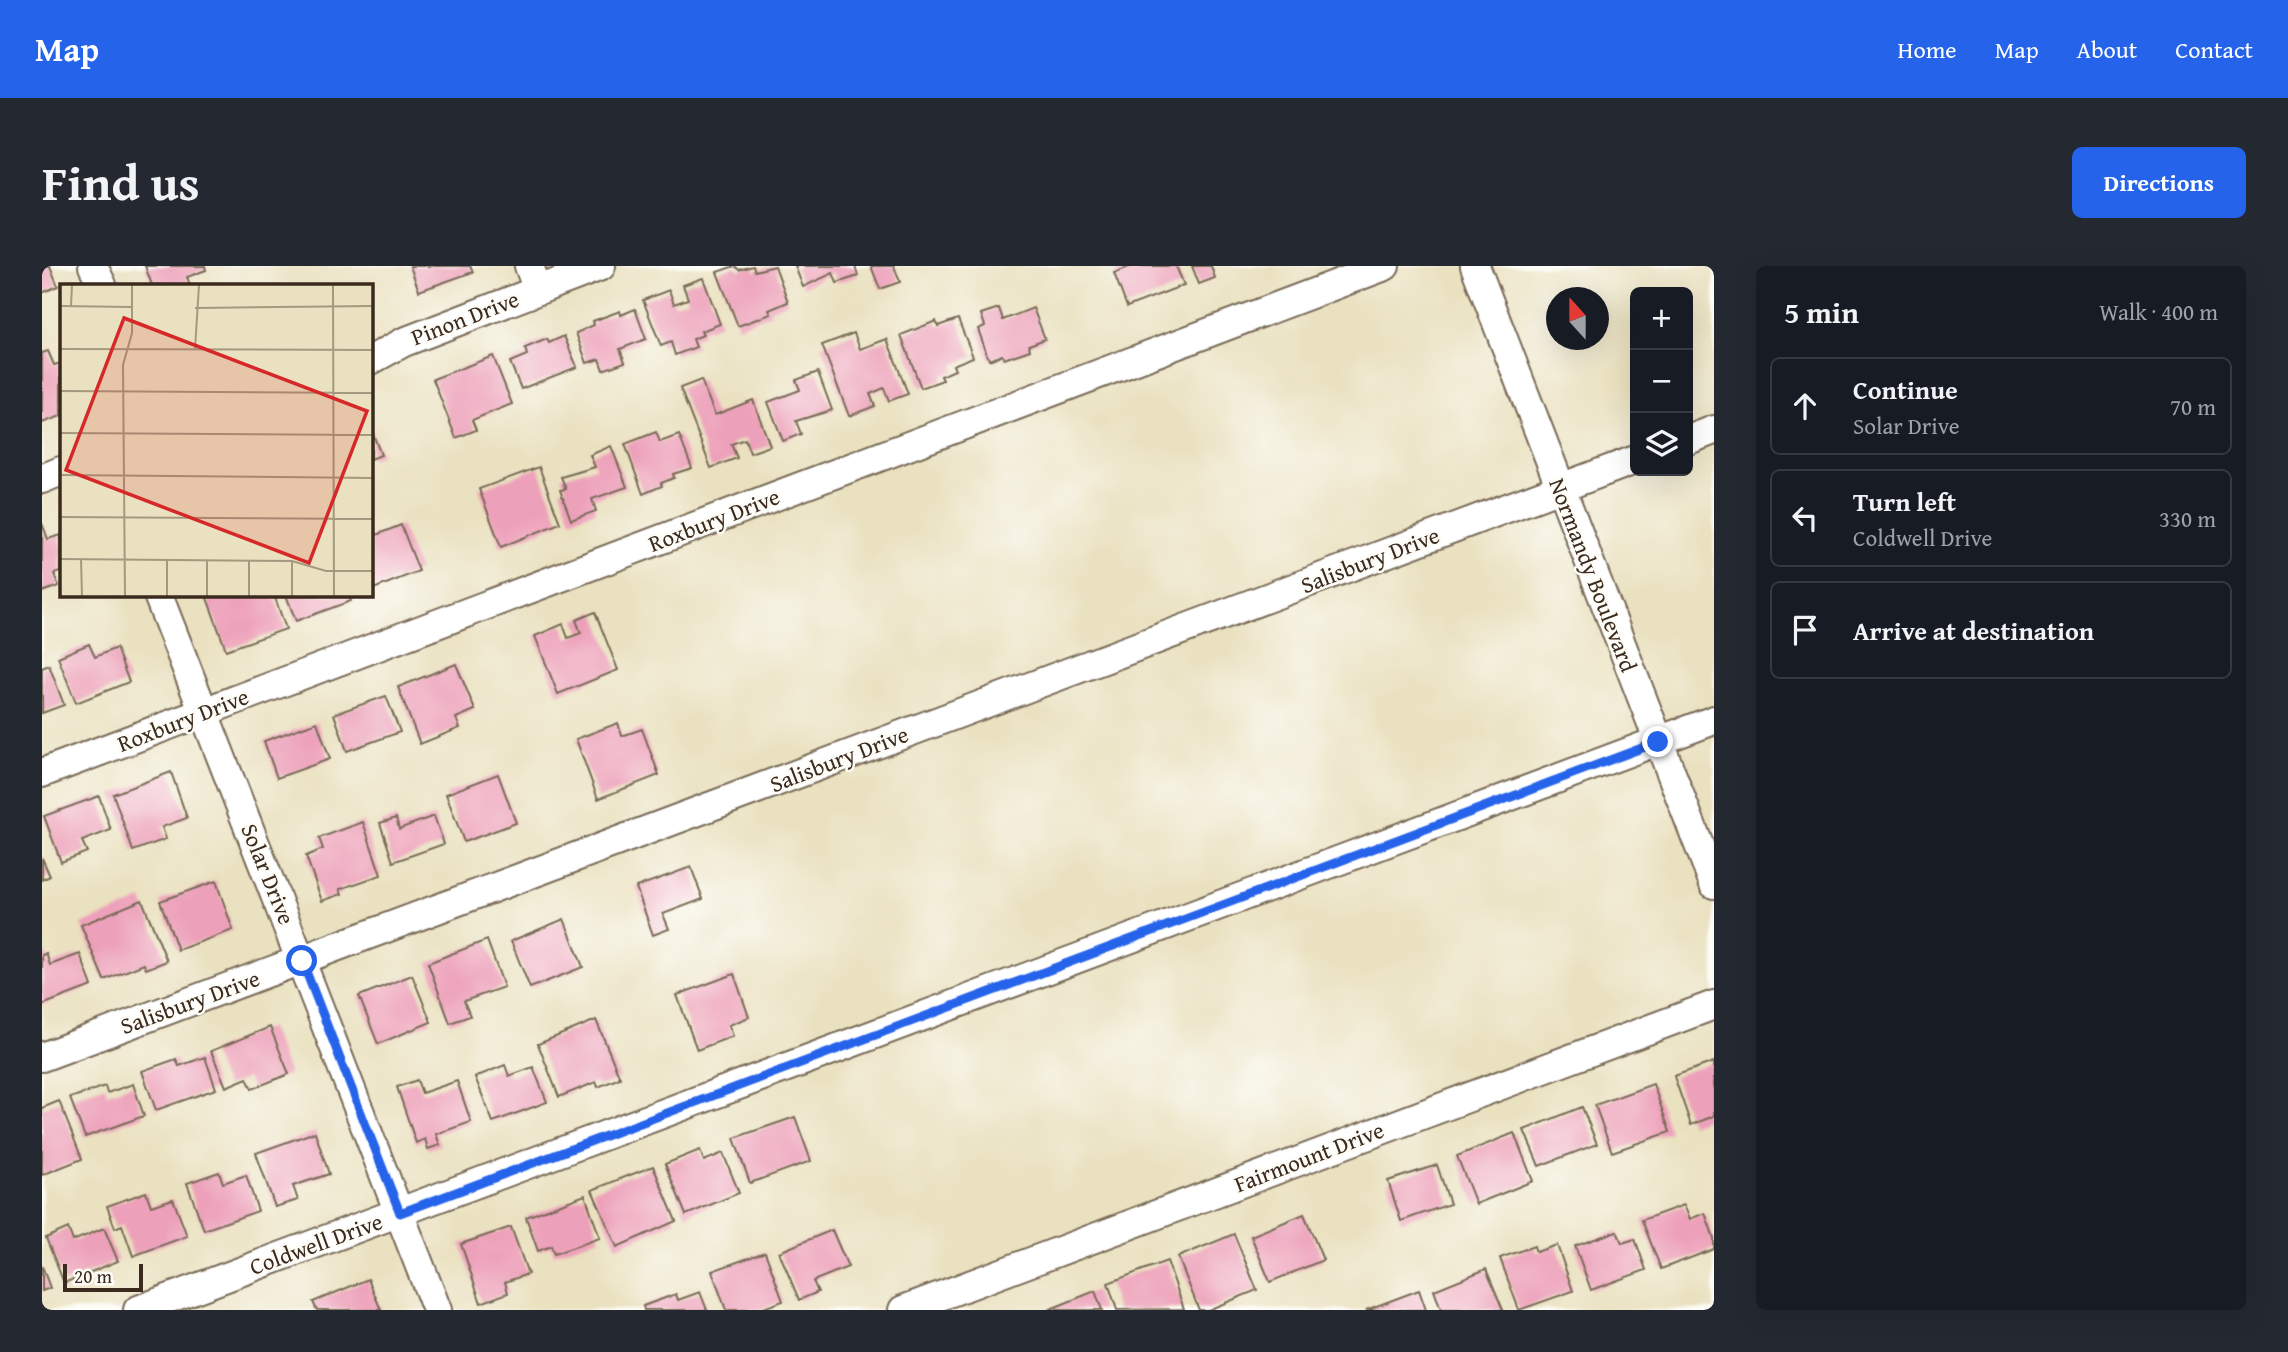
<!DOCTYPE html>
<meta charset="utf-8">
<style>
body{margin:0;font-family:"Gentium Book Plus",serif;background:#242831;color:#f1f3f6}
.controls{position:absolute;right:21px;top:21px;display:grid;overflow:hidden;border-radius:10px;box-shadow:0 7px 28px #0002}
.controls button{width:63px;height:63px;display:grid;place-items:center;padding:0;border:0;border-bottom:2px solid #363941;background:#171b24;color:#f1f3f6;font:35px sans-serif}
.compass{position:absolute;left:1504px;top:21px;width:63px;height:63px;border-radius:50%;background:#171b24;box-shadow:0 7px 28px #0002;rotate:339deg}
.scale{position:absolute;left:21px;bottom:18px;width:80px;box-sizing:border-box;padding-left:7px;border:4px solid #3b2a1e;border-top:0;font-size:19px;line-height:24px;white-space:nowrap;color:#3b2a1e;-webkit-text-stroke:5px #fdfcf7;paint-order:stroke}
.stop{position:absolute;width:21px;height:21px;margin:-16px;border:5px solid #2563eb;border-radius:50%;background:#fff}
.stop.end{background:#2563eb;border-color:#fff;box-shadow:0 2px 7px #0008}
.list{margin:0;padding:0;list-style:none}
h2{display:flex;justify-content:space-between;align-items:center;height:91px;margin:0;padding:0 28px;font-size:30px}
h2 small{font-size:23px;font-weight:400;color:#9ea1a6}
.list li{display:grid;grid-template-columns:46px 1fr auto;gap:21px;align-items:center;box-sizing:border-box;height:98px;margin:0 14px 14px;padding:0 14px;border:2px solid #363941;border-radius:10px}
.list b{display:block;font-size:26px;white-space:nowrap}
.list p{margin:0;font-size:23px;white-space:nowrap;color:#9ea1a6}
.list em{font-size:23px;font-style:normal;color:#9ea1a6}
.icon{flex:none;width:38px;height:38px;fill:none;stroke:currentColor;stroke-width:2;stroke-linecap:round;stroke-linejoin:round}
.map{position:relative;flex:none;width:1672px;height:1044px;overflow:hidden;border-radius:10px}
header{display:flex;align-items:center;gap:42px;box-sizing:border-box;height:98px;padding:0 35px;background:#2563eb;color:#fff}
header strong{font-size:33px}
nav{display:flex;gap:38px;margin-inline-start:auto;font-size:24px}
.intro{display:flex;align-items:center;justify-content:space-between;box-sizing:border-box;height:168px;padding:0 42px}
h1{margin:0;font-size:49px}
.button{padding:18px 32px;border-radius:10px;background:#2563eb;color:#fff;font-size:24px;font-weight:700}
main{display:flex;gap:42px;padding:0 42px}
aside{flex:1;background:#171b24;border-radius:10px;box-shadow:0 7px 28px #0002}
.map>svg:first-child{display:block}
</style>
<header>
<strong>Map</strong>
<nav><a>Home</a><a>Map</a><a>About</a><a>Contact</a></nav>
</header>
<div class="intro"><h1>Find us</h1><a class="button">Directions</a></div>
<main>
<div class="map">
<svg width="1672" height="1044" viewBox="0 0 1672 1044">
<rect width="100%" height="100%" fill="#fdfcf7"/>
<filter id="ink" filterUnits="userSpaceOnUse"><feTurbulence type="fractalNoise" baseFrequency=".0143" numOctaves="2"/><feDisplacementMap in="SourceGraphic" scale="14" xChannelSelector="R" yChannelSelector="G"/><feConvolveMatrix kernelMatrix="1 2 1 2 8 2 1 2 1" color-interpolation-filters="sRGB"/></filter>
<filter id="wash" filterUnits="userSpaceOnUse"><feTurbulence type="fractalNoise" baseFrequency=".00686" numOctaves="4" result="noise"/><feDisplacementMap in="SourceGraphic" scale="28" xChannelSelector="R" yChannelSelector="G"/><feGaussianBlur stdDeviation="1.57" result="paint"/><feColorMatrix in="noise" values="0 0 0 0 0 0 0 0 0 0 0 0 0 0 0 0 0 1.4 0 .05"/><feComposite in="paint" operator="in"/></filter>
<g filter="url(#wash)">
<rect width="100%" height="100%" fill="#eae1c0"/>
<g id="blocks">
<g fill="#eda0ba">
<path d="M0,0H8L16,20L0,27Z"/>
<path d="M103,0H163L164,4L145,11L148,19H110Z"/>
<path d="M368,0H428L431,6L377,25Z"/>
<path d="M693,0L697,4L711,0L713,5L733,0L746,36L727,44L729,48L696,60L675,6Z"/>
<path d="M753,0H813L816,10L795,17L791,7L761,21Z"/>
<path d="M829,0H852L858,16L838,23Z"/>
<path d="M1089,0H1134L1142,19L1085,41L1072,7Z"/>
<path d="M1150,0H1169L1173,12L1157,18Z"/>
<path d="M661,12L678,58L659,65L661,69L651,73L654,81L633,89L629,76L619,80L601,34L627,24L632,38L646,33L641,19Z"/>
<path d="M957,42L961,54L991,42L1003,73L987,79L988,84L962,93L960,89L947,94L936,63L943,60L939,48Z"/>
<path d="M593,43L604,73L578,83L583,96L561,104L557,93L545,97L534,67L552,59L551,55L578,45L579,49Z"/>
<path d="M916,53L931,91L911,99L913,104L899,110L901,114L879,122L859,69L894,55L896,60Z"/>
<path d="M812,67L818,83L845,73L866,128L847,135L842,122L828,128L833,140L807,150L780,79Z"/>
<path d="M522,70L535,101L479,123L468,96L485,89L483,82L505,73L507,77Z"/>
<path d="M6,85L12,99L19,97V150L0,157V87Z"/>
<path d="M451,90L470,138L430,154L434,164L414,172L391,113Z"/>
<path d="M776,106L790,144L754,155L759,168L741,175L726,136L758,124L754,114Z"/>
<path d="M659,114L673,149L711,134L728,180L708,187L703,173L689,178L695,192L669,202L638,122Z"/>
<path d="M329,163L339,189L329,193Z"/>
<path d="M614,166L618,176L637,169L650,202L631,208L632,212L619,217L620,220L601,228L583,178Z"/>
<path d="M569,180L585,221L550,233L554,245L529,254L518,224L524,223L519,211L553,201L548,189Z"/>
<path d="M497,201L518,257L459,281L437,223Z"/>
<path d="M0,257L6,273L19,269V306L12,308L17,320L0,326Z"/>
<path d="M359,259L377,305L329,324V271Z"/>
<path d="M164,329H232L244,363L184,384Z"/>
<path d="M244,329H307L309,335L254,355Z"/>
<path d="M553,346L576,404L516,428L493,370L521,358L526,372L539,367L534,354Z"/>
<path d="M47,378L53,391L74,382L87,416L34,437L16,391Z"/>
<path d="M414,398L433,444L414,452L418,462L378,478L356,421Z"/>
<path d="M7,399L22,439L0,447V402Z"/>
<path d="M344,430L358,466L305,485L292,448Z"/>
<path d="M275,456L288,493L235,512L222,475Z"/>
<path d="M576,457L580,470L600,463L617,509L556,533L534,473Z"/>
<path d="M129,506L145,552L120,561L124,573L91,585L71,528Z"/>
<path d="M456,508L474,557L422,576L404,528Z"/>
<path d="M57,530L69,564L40,575L45,586L19,596L2,550Z"/>
<path d="M392,550L402,578L351,596L338,557L354,552L357,563Z"/>
<path d="M321,556L339,609L298,623L300,628L280,635L264,590L281,583L277,572Z"/>
<path d="M0,592L8,610L0,614Z"/>
<path d="M649,601L661,633L621,648L627,663L611,669L594,621Z"/>
<path d="M174,615L191,664L136,684L118,635Z"/>
<path d="M100,634L125,695L104,703L102,698L62,714L39,659Z"/>
<path d="M522,653L541,701L488,722L469,675Z"/>
<path d="M445,674L462,721L422,735L428,750L408,757L386,697Z"/>
<path d="M4,687L8,699L38,688L50,720L0,739V689Z"/>
<path d="M692,708L707,751L687,759L691,770L655,784L635,729Z"/>
<path d="M370,709L389,756L336,778L317,730Z"/>
<path d="M554,754L578,812L556,821L554,816L517,831L496,778Z"/>
<path d="M228,761L247,808L210,823L205,812L184,821L169,785Z"/>
<path d="M163,791L174,823L114,844L100,805L134,793L137,800Z"/>
<path d="M1672,796V850L1649,859L1632,810Z"/>
<path d="M463,799L467,810L491,801L505,836L451,856L433,811Z"/>
<path d="M375,814L380,827L415,815L429,856L394,868L398,879L386,883L383,873L374,877L355,821Z"/>
<path d="M91,818L102,850L43,871L28,832L63,820L65,827Z"/>
<path d="M1611,818L1628,866L1570,886L1553,839Z"/>
<path d="M17,835L40,893L0,909V842Z"/>
<path d="M1540,841L1555,878L1497,900L1482,864Z"/>
<path d="M753,851L769,895L708,917L692,872Z"/>
<path d="M273,866L287,908L251,920L256,934L233,941L214,887Z"/>
<path d="M1472,867L1491,915L1434,938L1415,890Z"/>
<path d="M658,884L662,895L681,887L697,927L644,949L623,898Z"/>
<path d="M1395,899L1408,938L1359,955L1346,915Z"/>
<path d="M611,900L634,955L575,981L550,924Z"/>
<path d="M177,906L181,917L204,909L216,945L162,964L145,917Z"/>
<path d="M104,926L109,940L131,933L145,970L91,990L80,959L73,962L65,940Z"/>
<path d="M543,929L558,972L512,988L509,980L496,985L484,951Z"/>
<path d="M1642,939L1648,953L1663,947L1672,972V983L1619,1003L1600,954Z"/>
<path d="M1262,948L1281,994L1228,1016L1209,970Z"/>
<path d="M469,961L486,1008L463,1016L466,1027L439,1037L419,978Z"/>
<path d="M26,962L31,975L62,962L76,995L22,1017L4,972Z"/>
<path d="M790,964L806,1001L771,1015L776,1026L757,1034L737,986Z"/>
<path d="M1575,965L1580,977L1593,973L1604,1004L1549,1024L1533,980Z"/>
<path d="M1192,968L1215,1024L1166,1044H1157L1136,991Z"/>
<path d="M1515,979L1531,1025L1477,1044L1458,992L1492,980L1494,986Z"/>
<path d="M723,986L741,1035L716,1044H684L670,1005Z"/>
<path d="M1125,995L1142,1043L1075,1044L1066,1017Z"/>
<path d="M0,1000L8,1022L0,1025Z"/>
<path d="M1444,1003L1461,1044H1399L1392,1024Z"/>
<path d="M326,1013L339,1044H275L271,1036Z"/>
<path d="M1377,1024L1384,1044H1324Z"/>
<path d="M1053,1025L1060,1044H1006Z"/>
<path d="M658,1026L665,1044H602L601,1040L634,1028L636,1034Z"/>
</g>
</g>
</g>
<g filter="url(#ink)">
<use href="#blocks" fill-opacity="0" stroke="#786a57" stroke-width="2"/>
<g fill="none" stroke-linecap="round" stroke-linejoin="round">
<defs>
<g id="minor">
<path d="M51,0L60,19"/>
<path d="M487,0L496,24"/>
<path d="M1433,0L1672,618"/>
<path d="M329,94L362,76L559,0"/>
<path d="M1646,174L1672,164"/>
<path d="M0,213L19,205"/>
<path d="M116,329L395,1044"/>
<path d="M0,507L1343,0"/>
<path d="M0,791L1593,194"/>
<path d="M96,1044L1672,454"/>
<path d="M861,1044L1672,739"/>
</g>
</defs>
<use href="#minor" stroke="#786a57" stroke-width="32"/>
<use href="#minor" stroke="#fff" stroke-width="28"/>
</g>
</g>
<g fill="none" stroke-linecap="round" stroke-linejoin="round" filter="url(#ink)">
<path stroke="#2563eb" stroke-width="9" d="M260,695L358,947L1616,476"/>
</g>
<g text-anchor="middle" stroke-width="5" stroke-linejoin="round" paint-order="stroke">
<g font-size="23" fill="#3b2a1e" stroke="#fdfcf7">
<text transform="translate(423 52) rotate(-21)" y="8">Pinon Drive</text>
<text transform="translate(672 254) rotate(-21)" y="8">Roxbury Drive</text>
<text transform="translate(1328 294) rotate(-21)" y="8">Salisbury Drive</text>
<text transform="translate(1551 309) rotate(69)" y="8">Normandy Boulevard</text>
<text transform="translate(141 454) rotate(-21)" y="8">Roxbury Drive</text>
<text transform="translate(797 493) rotate(-21)" y="8">Salisbury Drive</text>
<text transform="translate(226 608) rotate(68)" y="8">Solar Drive</text>
<text transform="translate(148 736) rotate(-20)" y="8">Salisbury Drive</text>
<text transform="translate(1267 891) rotate(-21)" y="8">Fairmount Drive</text>
<text transform="translate(274 978) rotate(-20)" y="8">Coldwell Drive</text>
</g>
</g>
<g transform="translate(18 18)">
<rect width="313" height="313" fill="#eae1c0"/>
<path fill="none" stroke="#a4987f" stroke-width="2" d="M273,1L274,313M0,22L71,23M11,22L12,1M135,24L314,22M0,65L314,66M135,65L139,1M0,107L314,109M0,149L314,151M0,191L314,194M0,233L314,235M0,275L232,277L266,287H314M21,275L22,313M147,276V313M189,276V313M232,277V313M65,313L63,81L72,49V1M107,313V276"/>
<path fill="#d62828" fill-opacity="0.15" stroke="#d62828" stroke-width="3.5" d="M64,34L307,127L249,279L6,186Z"/>
<rect width="313" height="313" fill="none" stroke="#3b2a1e" stroke-width="3.5"/>
</g>
</svg>
<div class="controls">
<button>+</button>
<button>−</button>
<button><svg class="icon" aria-label="layers" viewBox="0 0 24 24"><path d="M12 4l9 5-9 5-9-5zM3 14l9 5 9-5"/></svg></button>
</div>
<svg class="compass" viewBox="-18 -18 36 36"><path d="M0-13l5 13h-10z" fill="#e53935"/><path d="M0 13l5-13h-10z" fill="#9ea1a6"/></svg>
<div class="scale">20 m</div>
<div class="stop" style="left:260px;top:695px"></div>
<div class="stop end" style="left:1616px;top:476px"></div>
</div>
<aside>
<h2>5 min<small>Walk · 400 m</small></h2>
<ul class="list">
<li><svg class="icon" aria-label="ahead" viewBox="0 0 24 24"><path d="M12 20V5M6 11l6-6 6 6"/></svg><div><b>Continue</b><p>Solar Drive</p></div><em>70 m</em></li>
<li><svg class="icon" aria-label="left" viewBox="0 0 24 24"><path d="M17 20v-9H6M10 6l-5 5 5 5"/></svg><div><b>Turn left</b><p>Coldwell Drive</p></div><em>330 m</em></li>
<li><svg class="icon" aria-label="arrive" viewBox="0 0 24 24"><path d="M6 21V4h12l-3 4 3 4H6"/></svg><div><b>Arrive at destination</b></div></li>
</ul>
</aside>
</main>
